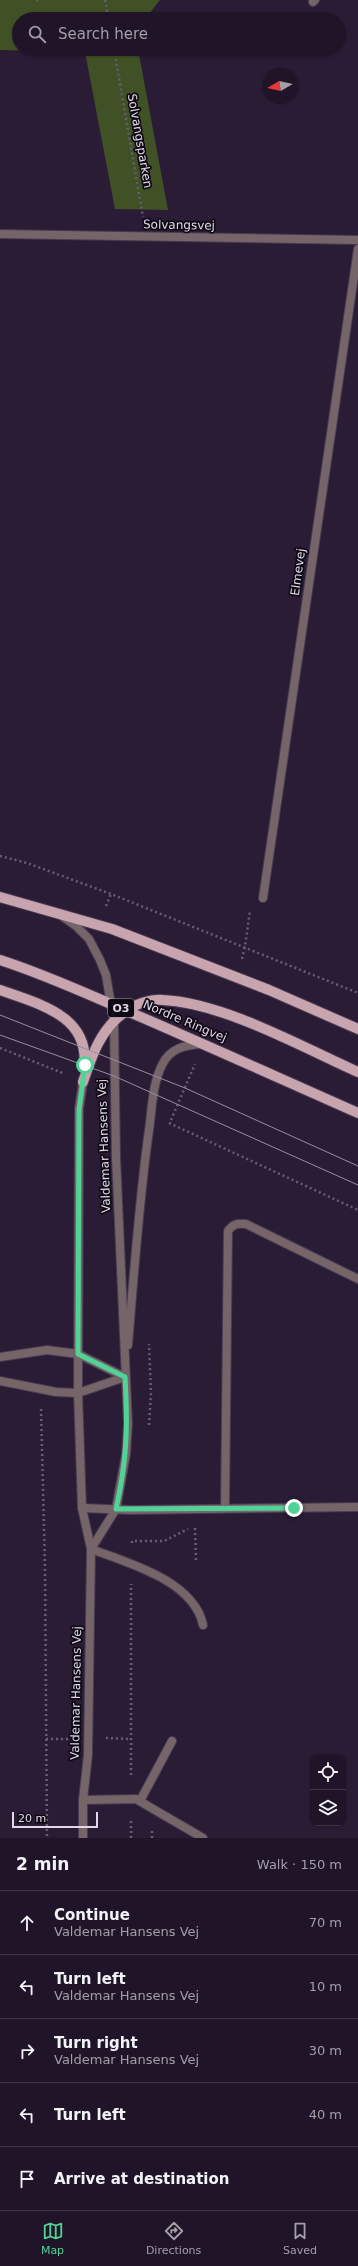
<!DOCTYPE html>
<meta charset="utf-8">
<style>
body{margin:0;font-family:"DejaVu Sans",sans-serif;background:#281e30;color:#f1f3f6}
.controls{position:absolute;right:12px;bottom:12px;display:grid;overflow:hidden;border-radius:8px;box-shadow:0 1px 3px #0004}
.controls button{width:36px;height:36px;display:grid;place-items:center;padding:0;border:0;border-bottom:1px solid #3d3445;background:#201528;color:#f1f3f6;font:20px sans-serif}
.compass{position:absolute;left:262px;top:68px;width:36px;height:36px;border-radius:50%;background:#201528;box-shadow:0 1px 3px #0004;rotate:261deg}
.scale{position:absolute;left:12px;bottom:10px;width:86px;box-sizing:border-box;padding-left:4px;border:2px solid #e0d8e9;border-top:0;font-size:11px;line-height:14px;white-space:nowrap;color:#e0d8e9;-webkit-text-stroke:3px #0f0914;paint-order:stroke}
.stop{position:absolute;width:12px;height:12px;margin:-9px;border:3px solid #51d397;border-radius:50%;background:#fff}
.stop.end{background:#51d397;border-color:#fff;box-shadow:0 1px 4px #0008}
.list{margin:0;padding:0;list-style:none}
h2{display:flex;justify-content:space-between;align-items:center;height:52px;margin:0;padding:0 16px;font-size:17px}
h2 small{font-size:13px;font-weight:400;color:#a29fa8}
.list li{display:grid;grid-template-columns:26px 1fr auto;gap:12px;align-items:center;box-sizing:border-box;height:64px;padding:0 16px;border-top:1px solid #3d3445}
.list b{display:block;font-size:15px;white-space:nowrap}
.list p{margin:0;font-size:13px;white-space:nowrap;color:#a29fa8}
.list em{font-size:13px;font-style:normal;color:#a29fa8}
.icon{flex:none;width:22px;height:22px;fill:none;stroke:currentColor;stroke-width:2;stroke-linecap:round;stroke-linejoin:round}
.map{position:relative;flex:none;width:358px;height:1838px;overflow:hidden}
.search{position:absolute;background:#201528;box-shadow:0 1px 3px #0004;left:12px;right:12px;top:12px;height:44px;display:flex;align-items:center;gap:10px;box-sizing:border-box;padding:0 14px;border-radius:22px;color:#a29fa8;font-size:15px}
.sheet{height:372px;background:#201528}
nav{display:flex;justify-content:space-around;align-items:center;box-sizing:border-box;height:56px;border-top:1px solid #3d3445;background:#201528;font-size:11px;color:#a29fa8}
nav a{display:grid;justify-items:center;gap:2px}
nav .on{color:#51d397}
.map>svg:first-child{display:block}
</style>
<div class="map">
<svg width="358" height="1838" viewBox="0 0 358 1838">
<rect width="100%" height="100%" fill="#2a1c35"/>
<path fill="#405225" d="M0,0H160L145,19H19V49H138L168,210L115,209L85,52L0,50Z"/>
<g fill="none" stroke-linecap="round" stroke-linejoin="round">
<defs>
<g id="lane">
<path d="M82,1508L131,1510L358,1507"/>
<path d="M225,1508L228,1231C233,1224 237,1223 246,1224L358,1279"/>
<path d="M91,1549C129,1563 194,1581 203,1625"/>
<path d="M83,1800L136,1799L203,1838"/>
<path d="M140,1801L172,1741"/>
</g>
<g id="street">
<path d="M313,2L315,0"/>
<path d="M0,234L358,240"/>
<path d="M263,898L358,249"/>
<path d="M63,917L76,926L89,939L100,960L106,975L114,1022L116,1157L128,1424L126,1454L116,1509L91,1549"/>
<path d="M83,1082L79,1109L78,1393L82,1508L91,1549L88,1755L83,1800V1838"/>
<path d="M128,1345C134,1273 139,1201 149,1130C152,1110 152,1085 162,1065C170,1048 185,1045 202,1044"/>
<path d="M0,1357L47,1350L78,1354L125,1377"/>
<path d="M0,1381L56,1392L78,1393L125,1377"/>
</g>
<g id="primary">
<path d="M0,897L112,929L269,990L358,1029"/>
<path d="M0,960C44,974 85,993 127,1011C204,1044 281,1079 358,1113"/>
<path d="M0,990C39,1004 91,1016 84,1068"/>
<path d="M83,1082C92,1055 101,1028 126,1011C135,1004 151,999 163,1000C224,1003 302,1047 358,1072"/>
</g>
</defs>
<use href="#lane" stroke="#473a52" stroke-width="10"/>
<use href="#street" stroke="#473a52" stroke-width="10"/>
<use href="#primary" stroke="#473a52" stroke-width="12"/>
<g stroke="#695d73" stroke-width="2.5" stroke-dasharray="2 3" stroke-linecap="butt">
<path d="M36,0H41"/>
<path d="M105,0L109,19"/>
<path d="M114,49L143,217"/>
<path d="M0,856L27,863L111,894L358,993"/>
<path d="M106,906L111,894"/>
<path d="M242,959L245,946L250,911"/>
<path d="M0,1048L65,1074"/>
<path d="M171,1120L195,1064"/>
<path d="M169,1123L358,1210"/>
<path d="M41,1409L45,1567L47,1838"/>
<path d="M149,1425L151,1393L149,1344"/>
<path d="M195,1528L196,1562"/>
<path d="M132,1543V1541H164L188,1529"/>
<path d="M106,1738L131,1739"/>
<path d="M46,1739H69"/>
<path d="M131,1775V1584"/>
<path d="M131,1838V1818"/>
<path d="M152,1838V1830"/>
</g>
<use href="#lane" stroke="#756468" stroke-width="8"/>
<use href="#street" stroke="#756468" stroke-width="8"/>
<use href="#primary" stroke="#c8a5ae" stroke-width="10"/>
<g stroke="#978da1" stroke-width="1">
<path d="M0,1015L185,1088L358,1166"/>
<path d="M0,1035L114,1076L358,1185"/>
</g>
</g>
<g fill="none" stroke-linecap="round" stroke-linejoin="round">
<path stroke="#51d397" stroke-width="5" d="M85,1065L79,1110L78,1354L125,1377C128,1428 127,1460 116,1509L294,1508"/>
</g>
<g text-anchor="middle" stroke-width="3.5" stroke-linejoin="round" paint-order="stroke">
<rect fill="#0f0914" stroke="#a19aa9" stroke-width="1" x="108" y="999" width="26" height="18" rx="3"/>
<g font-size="11" font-weight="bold" fill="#e0d8e9">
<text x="121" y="1012">O3</text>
</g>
<g font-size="12" fill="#e0d8e9" stroke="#0f0914">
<text transform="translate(140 141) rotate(80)" y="4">Solvangsparken</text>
<text transform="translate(179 225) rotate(1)" y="4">Solvangsvej</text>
<text transform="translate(298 572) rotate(-82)" y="4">Elmevej</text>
<text transform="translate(185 1021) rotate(23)" y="4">Nordre Ringvej</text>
<text transform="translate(104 1146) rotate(-92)" y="4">Valdemar Hansens Vej</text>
<text transform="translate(76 1693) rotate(-89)" y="4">Valdemar Hansens Vej</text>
</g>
</g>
</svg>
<div class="controls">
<button><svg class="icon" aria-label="locate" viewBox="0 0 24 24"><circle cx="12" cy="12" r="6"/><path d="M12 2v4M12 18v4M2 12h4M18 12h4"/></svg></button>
<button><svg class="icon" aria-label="layers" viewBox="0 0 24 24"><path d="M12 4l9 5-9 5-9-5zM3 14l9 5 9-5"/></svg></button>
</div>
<svg class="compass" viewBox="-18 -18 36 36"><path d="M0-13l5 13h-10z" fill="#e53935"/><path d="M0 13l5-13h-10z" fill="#a29fa8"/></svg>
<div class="scale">20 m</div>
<div class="stop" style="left:85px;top:1065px"></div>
<div class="stop end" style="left:294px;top:1508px"></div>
<div class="search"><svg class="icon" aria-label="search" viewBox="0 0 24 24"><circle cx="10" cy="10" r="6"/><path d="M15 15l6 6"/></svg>Search here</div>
</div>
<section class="sheet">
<h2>2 min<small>Walk · 150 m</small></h2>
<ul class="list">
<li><svg class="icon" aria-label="ahead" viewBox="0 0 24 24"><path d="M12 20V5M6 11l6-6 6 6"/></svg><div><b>Continue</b><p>Valdemar Hansens Vej</p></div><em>70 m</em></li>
<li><svg class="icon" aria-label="left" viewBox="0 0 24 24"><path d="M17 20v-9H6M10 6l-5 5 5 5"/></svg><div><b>Turn left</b><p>Valdemar Hansens Vej</p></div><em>10 m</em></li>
<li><svg class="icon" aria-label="right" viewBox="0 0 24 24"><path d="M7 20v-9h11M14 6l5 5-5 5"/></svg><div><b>Turn right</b><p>Valdemar Hansens Vej</p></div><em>30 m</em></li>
<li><svg class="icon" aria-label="left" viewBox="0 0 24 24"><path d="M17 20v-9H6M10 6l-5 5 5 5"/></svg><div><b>Turn left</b></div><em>40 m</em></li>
<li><svg class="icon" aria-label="arrive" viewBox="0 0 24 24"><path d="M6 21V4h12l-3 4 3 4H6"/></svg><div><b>Arrive at destination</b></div></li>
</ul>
</section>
<nav>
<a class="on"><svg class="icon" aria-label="map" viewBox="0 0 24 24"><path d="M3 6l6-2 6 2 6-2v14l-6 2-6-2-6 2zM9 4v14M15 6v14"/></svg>Map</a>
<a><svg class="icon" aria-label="directions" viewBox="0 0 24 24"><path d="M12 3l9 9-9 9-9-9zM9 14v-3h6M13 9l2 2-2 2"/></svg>Directions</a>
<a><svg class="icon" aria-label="saved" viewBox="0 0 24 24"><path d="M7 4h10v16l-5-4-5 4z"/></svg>Saved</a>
</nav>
